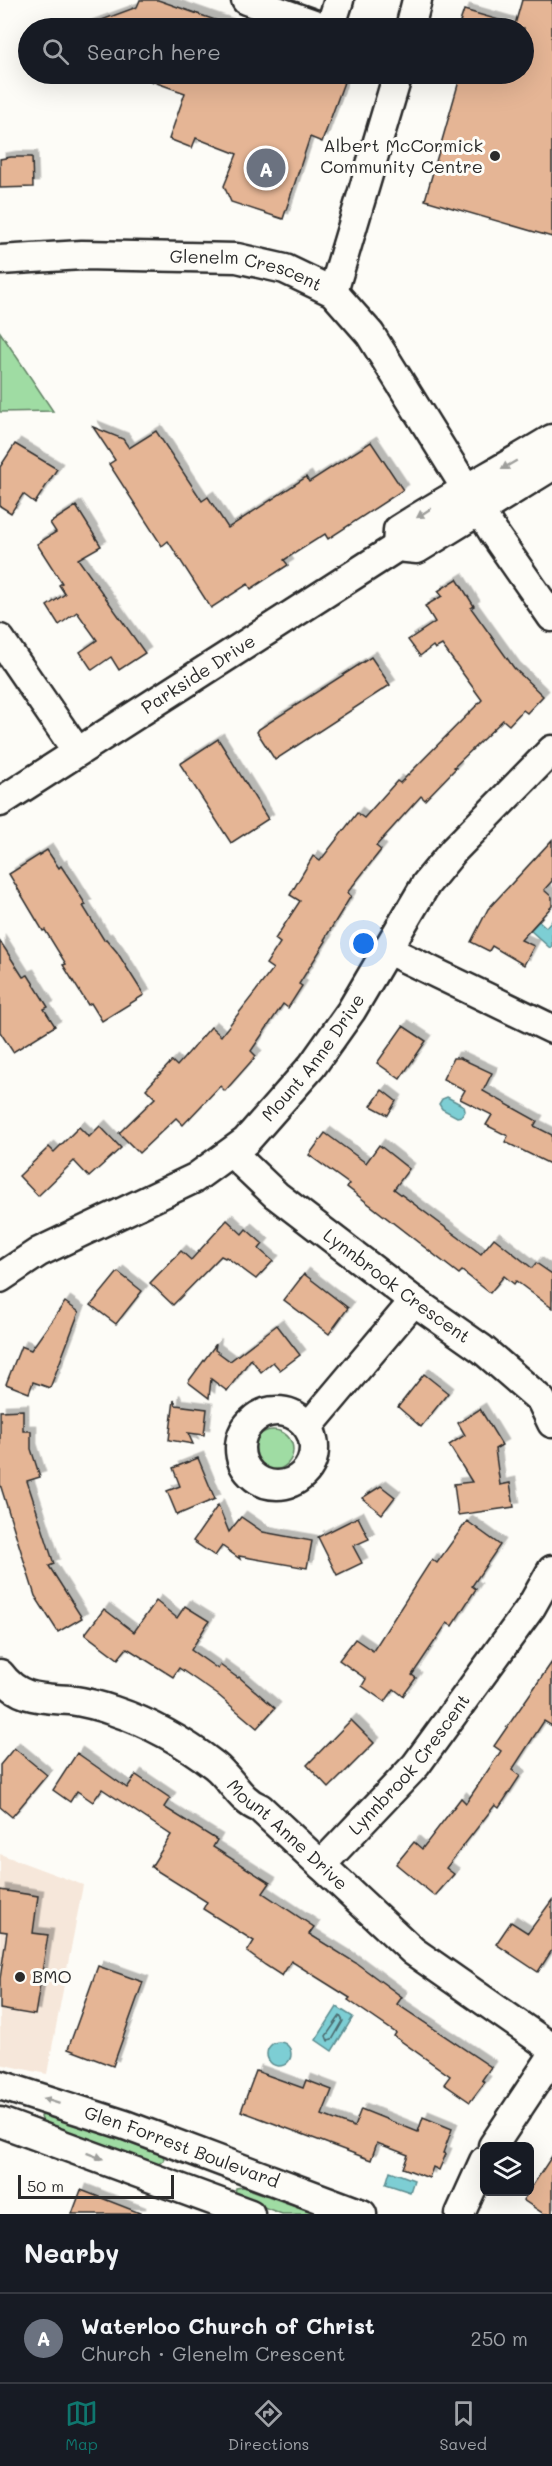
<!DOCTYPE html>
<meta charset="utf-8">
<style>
body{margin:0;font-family:Mali,sans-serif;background:#242831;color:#f1f3f6}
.controls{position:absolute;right:18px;bottom:18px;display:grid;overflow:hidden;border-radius:9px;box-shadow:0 6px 24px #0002}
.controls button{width:54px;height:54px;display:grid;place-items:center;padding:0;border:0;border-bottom:2px solid #363941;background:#171b24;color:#f1f3f6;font:30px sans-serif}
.scale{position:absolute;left:18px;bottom:15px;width:156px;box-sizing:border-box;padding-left:6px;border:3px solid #2b2b2b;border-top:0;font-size:16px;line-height:21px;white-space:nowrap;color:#2b2b2b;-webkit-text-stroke:4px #fdfcf7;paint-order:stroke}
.you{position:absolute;left:364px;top:944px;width:21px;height:21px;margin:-15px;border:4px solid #fff;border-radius:50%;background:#1a73e8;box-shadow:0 0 0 9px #1a73e833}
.badge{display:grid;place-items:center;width:39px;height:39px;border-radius:50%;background:#0f766e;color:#fff;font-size:20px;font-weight:700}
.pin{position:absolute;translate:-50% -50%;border:3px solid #fff;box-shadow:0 2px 6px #0006}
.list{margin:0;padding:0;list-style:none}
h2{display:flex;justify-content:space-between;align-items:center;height:78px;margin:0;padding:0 24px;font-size:26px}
h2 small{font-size:20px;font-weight:400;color:#9ea1a6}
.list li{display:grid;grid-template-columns:39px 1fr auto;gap:18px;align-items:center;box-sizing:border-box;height:90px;padding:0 24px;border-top:2px solid #363941}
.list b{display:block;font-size:22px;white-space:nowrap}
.list p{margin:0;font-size:20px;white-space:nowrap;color:#9ea1a6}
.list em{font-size:20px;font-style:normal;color:#9ea1a6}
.icon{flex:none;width:33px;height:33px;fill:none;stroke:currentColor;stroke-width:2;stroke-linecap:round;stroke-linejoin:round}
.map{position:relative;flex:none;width:552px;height:2214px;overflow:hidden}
.search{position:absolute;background:#171b24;box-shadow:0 6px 24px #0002;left:18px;right:18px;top:18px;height:66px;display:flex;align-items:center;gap:15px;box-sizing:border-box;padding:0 21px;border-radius:33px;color:#9ea1a6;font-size:22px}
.sheet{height:168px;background:#171b24}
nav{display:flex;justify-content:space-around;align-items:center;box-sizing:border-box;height:84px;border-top:2px solid #363941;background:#171b24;font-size:16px;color:#9ea1a6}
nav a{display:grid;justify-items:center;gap:3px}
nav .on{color:#0f766e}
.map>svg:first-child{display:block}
</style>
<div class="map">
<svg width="552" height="2214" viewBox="0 0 552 2214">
<defs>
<filter id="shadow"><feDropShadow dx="5.5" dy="-5.5" stdDeviation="0" flood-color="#0004"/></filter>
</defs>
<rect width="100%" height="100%" fill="#fdfcf7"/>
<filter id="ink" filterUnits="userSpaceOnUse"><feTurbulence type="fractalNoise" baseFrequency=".0167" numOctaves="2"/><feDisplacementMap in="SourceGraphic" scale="12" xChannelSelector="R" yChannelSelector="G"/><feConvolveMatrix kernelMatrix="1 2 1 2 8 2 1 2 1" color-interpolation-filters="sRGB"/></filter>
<g filter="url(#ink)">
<path fill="#f6e7da" d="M0,1854L83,1885L47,2074L0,2064Z"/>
<g fill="#9fdca3" stroke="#658467" stroke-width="1.5">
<path d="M0,332L53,411L0,412Z"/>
<circle cx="273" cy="1450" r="20"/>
<path d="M46,2111L163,2153L164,2160L156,2166L44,2124L41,2117Z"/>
<path d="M243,2187L317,2214H282L238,2197L235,2193L236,2188Z"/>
</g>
<g fill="#7dced4" stroke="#5c8d90" stroke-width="1.5">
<path d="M552,920V946L550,948L530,930L539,921L546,927Z"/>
<path d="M447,1097L464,1106L465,1111L462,1116L457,1117L442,1109L439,1104L442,1099Z"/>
<path d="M337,2007L353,2017L332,2051L316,2040Z"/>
<circle cx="279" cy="2054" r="12"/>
<path d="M390,2171L414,2180L410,2192L386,2184Z"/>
</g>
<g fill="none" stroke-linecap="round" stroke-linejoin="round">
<path stroke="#4c6c6f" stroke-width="1.5" d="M340,2016L343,2021L332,2040L328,2041L326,2036Z"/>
</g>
<g fill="#e5b595" stroke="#2b2b2b" stroke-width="1.5" filter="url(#shadow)">
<path d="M140,0H158L232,26L231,28H83V27L137,7Z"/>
<path d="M522,0H552V237L425,200L461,74H524V28H514Z"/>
<path d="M464,10L513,24V28H458Z"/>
<path d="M138,74H347L322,142L310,137L283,219L231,202L224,186L237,154L196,138L192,148L169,139L185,93L137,76Z"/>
<path d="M11,157H32L33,187L0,188V159Z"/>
<path d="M93,427L123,439L129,448L156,431L202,501L208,497L228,528L306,477L309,482L371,442L403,490L328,539L325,534L284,560L288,565L251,589L248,584L211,608L168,541L162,546L109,464L115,460Z"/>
<path d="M15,444L57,469L35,503L23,494L11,513L0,506V467Z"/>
<path d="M76,506L101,546L78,559L145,653L119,670L111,657L92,670L80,652L97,640L77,612L59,625L47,606L65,594L59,585L62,583L37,544L56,532L50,523Z"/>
<path d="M457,579L474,606L471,608L514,668L543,696L527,713L523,710L509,725L503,720L454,767L456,768L425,800L421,796L376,846L381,850L347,893L351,896L324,940L326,941L299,984L302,986L288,1008L283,1004L251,1051L256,1056L225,1091L220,1086L183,1125L176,1118L139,1153L119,1133L155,1098L146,1089L172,1061L177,1066L211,1027L221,1036L273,969L266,964L280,943L275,939L300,901L290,895L313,856L320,861L357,813L364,818L397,781L400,783L482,700L442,645L435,649L433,646L420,656L408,640L435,622L425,606L442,596L438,591Z"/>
<path d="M371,657L390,685L275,760L257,732L259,729Z"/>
<path d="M218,739L268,819L231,843L180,764Z"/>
<path d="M552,840V881L544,890L552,897V906L521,940L534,946L524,965L492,946L489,951L471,942L488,909Z"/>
<path d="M47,850L59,868L61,866L71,881L86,905L83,906L104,940L106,939L117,952L144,995L102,1021L91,1003L88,1005L63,965L66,964L45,930L43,931L9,874Z"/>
<path d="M0,941L23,977L28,975L48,1007L44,1009L55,1026L13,1052L0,1032Z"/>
<path d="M403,1026L426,1041L400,1079L377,1063Z"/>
<path d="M453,1058H460L492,1073L483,1091L537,1121L534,1126L552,1135V1165L505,1142L508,1136L486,1125L492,1115L460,1099L465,1090L443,1079Z"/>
<path d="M382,1090L396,1101L388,1115L371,1106Z"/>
<path d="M100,1126L121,1148L89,1177L74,1161L38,1196L19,1176L49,1147L54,1152L79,1127L89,1137Z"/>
<path d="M325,1133L366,1163L379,1145L409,1169L394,1189L481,1254L494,1238L532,1268L536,1263L552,1274V1308L516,1281L514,1284L504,1276L490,1293L462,1271L459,1274L347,1187L349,1184L309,1155Z"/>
<path d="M227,1220L242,1234L246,1229L263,1244L259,1249L273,1261L256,1279L226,1257L225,1258L221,1256L173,1305L150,1283L181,1251L191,1260Z"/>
<path d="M118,1272L142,1291L116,1324L91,1305Z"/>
<path d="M304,1274L348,1308L329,1334L284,1300Z"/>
<path d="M65,1302L79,1312L50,1388L33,1382L29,1393L6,1384L21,1346L31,1350Z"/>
<path d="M277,1325L300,1355L280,1370L273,1362L261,1372L251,1359L227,1391L211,1379L209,1398L188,1382L216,1344L215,1350L230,1361Z"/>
<path d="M424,1374L448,1393L421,1427L398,1407Z"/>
<path d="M174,1400L176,1405L207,1409L204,1435L188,1433L193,1444L169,1440Z"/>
<path d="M480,1409L502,1445L495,1449L500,1485L510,1483L514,1507L458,1515L454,1484L472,1482L449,1445L465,1435L458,1423Z"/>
<path d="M23,1410V1431H31V1449L40,1477L27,1481L54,1564L49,1566L82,1618L58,1632L35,1596L0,1484V1411Z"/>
<path d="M198,1458L215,1499L177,1515L167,1491L180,1486L173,1468Z"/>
<path d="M381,1486L395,1497L382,1514L362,1498Z"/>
<path d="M218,1505L229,1532L241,1517L263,1532L312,1541L307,1568L239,1556L240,1559L222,1546L215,1556L193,1541Z"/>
<path d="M358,1517L369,1539L353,1546L362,1563L337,1575L318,1537Z"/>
<path d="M467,1521L500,1545L472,1586L476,1589L452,1626L447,1623L412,1675L416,1678L403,1696L394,1689L385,1702L362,1686L366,1679L339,1660L355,1639L373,1651L432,1559L437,1563Z"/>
<path d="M156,1601L177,1618L185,1606L209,1621L191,1650L218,1669L220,1665L238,1678L239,1677L275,1708L257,1728L218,1695L179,1668L173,1677L127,1648L118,1659L85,1634L104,1609L134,1632Z"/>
<path d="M552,1662V1726L544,1721L512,1770L520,1776L499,1808L495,1805L446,1868L454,1874L435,1896L396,1864L414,1842L422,1849L461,1798L466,1803L501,1751L494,1746Z"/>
<path d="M351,1720L374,1743L329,1788L307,1765Z"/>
<path d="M14,1748L47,1775L12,1817L0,1807V1765Z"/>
<path d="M77,1753L127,1788L136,1775L170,1798L164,1807L217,1840L213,1847L270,1883L263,1893L314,1927L309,1934L356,1963L402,1997L397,2004L491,2067L482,2080L485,2082L470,2102L444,2084L450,2076L394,2036L396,2033L348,2000L350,1998L291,1961L282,1976L265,1965L247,1952L254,1941L203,1909L207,1902L151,1867L171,1835L102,1789L93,1802L77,1791L70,1802L53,1790Z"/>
<path d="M0,1890L38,1896L33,1933L48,1935L35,2015L0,2009V1979L7,1932L0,1931Z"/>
<path d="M552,1900V1950L538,1972L496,1944L511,1922L528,1933Z"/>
<path d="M98,1966L143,1982L113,2066L68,2049Z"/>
<path d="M256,2071L303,2088L306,2080L332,2090L322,2115L354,2127L361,2109L418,2132L423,2117L452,2129L443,2153L446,2154L439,2170L433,2167L429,2178L403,2168L408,2155L377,2143L371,2160L241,2111Z"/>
<path d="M552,2156V2214H544L523,2200Z"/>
<path d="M81,2190L140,2213V2214H72Z"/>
</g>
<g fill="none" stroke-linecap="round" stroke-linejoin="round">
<defs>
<g id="minor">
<path d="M246,0L325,28"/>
<path d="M330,28L339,0"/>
<path d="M410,28L417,0"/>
<path id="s1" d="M0,260L82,255L237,258L285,269L333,292L370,334L495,535L552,617"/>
<path d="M333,292L398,74"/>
<path d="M397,547L398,530C448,498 501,470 552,439"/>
<path d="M0,639L76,750"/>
<path id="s2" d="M0,802C132,716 265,633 397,547L417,549L552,466"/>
<path d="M388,950L552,1029"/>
<path id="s3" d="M232,1153L276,1195L414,1301L482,1349L541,1400L552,1423"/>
<path id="s4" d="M0,1278L39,1252L195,1178L246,1141L312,1066L351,1011L426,884L454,850L552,750"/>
<circle cx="277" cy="1448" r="37"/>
<path d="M308,1427L414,1301"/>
<path id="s5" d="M0,1674C19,1700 42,1698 70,1700C84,1702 100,1706 114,1711C150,1723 184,1742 214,1765C231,1778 240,1801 260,1808L413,1951L552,2048"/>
<path id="s6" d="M321,1865L416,1765L531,1607L552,1570"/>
<path id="s7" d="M0,2085L125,2125L362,2214"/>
<path d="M0,2122L250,2214"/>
<path d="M493,2146L552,2057"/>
<path d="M460,2214L484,2161"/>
</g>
</defs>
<use href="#minor" stroke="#2b2b2b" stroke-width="33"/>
<use href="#minor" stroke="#fdfcf7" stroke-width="28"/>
</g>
<defs><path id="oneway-solid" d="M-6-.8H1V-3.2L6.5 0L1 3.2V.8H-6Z" transform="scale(1.5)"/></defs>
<g fill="#9e9e9b">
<use href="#oneway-solid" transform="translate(509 465) rotate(150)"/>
<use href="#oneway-solid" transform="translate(424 513) rotate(147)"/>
<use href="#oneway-solid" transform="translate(51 2101) rotate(-162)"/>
<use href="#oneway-solid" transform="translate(95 2156) rotate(20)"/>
</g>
</g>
<g fill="#2b2b2b" stroke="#fdfcf7" stroke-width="2">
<circle cx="495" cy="156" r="6"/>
<circle cx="20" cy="1977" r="6"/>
</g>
<g text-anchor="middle" stroke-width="6" stroke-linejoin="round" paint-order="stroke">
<g font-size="18" fill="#2b2b2b" stroke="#fdfcf7" text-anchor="end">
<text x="483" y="152">Albert McCormick<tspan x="483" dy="21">Community Centre</tspan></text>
<text x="32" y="1983" text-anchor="start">BMO</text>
</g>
<g font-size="18" fill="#2b2b2b" stroke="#fdfcf7">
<text dy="6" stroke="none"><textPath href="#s1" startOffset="248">Glenelm Crescent</textPath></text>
<text dy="6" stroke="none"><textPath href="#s2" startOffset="236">Parkside Drive</textPath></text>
<text dy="6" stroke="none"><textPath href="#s4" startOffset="390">Mount Anne Drive</textPath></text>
<text dy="6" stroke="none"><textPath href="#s3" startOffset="212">Lynnbrook Crescent</textPath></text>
<text dy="6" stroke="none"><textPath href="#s6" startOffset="134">Lynnbrook Crescent</textPath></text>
<text dy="6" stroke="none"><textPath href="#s5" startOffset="339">Mount Anne Drive</textPath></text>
<text dy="6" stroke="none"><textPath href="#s7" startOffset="192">Glen Forrest Boulevard</textPath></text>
</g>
</g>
</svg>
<div class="controls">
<button><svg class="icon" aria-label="layers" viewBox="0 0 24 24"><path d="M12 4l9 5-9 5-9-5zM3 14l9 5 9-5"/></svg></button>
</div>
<div class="scale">50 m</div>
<div class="you"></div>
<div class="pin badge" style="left:266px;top:168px;background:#6b7280">A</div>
<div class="search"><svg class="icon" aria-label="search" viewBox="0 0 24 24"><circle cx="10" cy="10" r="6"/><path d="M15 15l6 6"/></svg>Search here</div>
</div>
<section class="sheet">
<h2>Nearby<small></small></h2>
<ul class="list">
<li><span class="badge" style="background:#6b7280">A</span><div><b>Waterloo Church of Christ</b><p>Church · Glenelm Crescent</p></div><em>250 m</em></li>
</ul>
</section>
<nav>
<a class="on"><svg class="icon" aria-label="map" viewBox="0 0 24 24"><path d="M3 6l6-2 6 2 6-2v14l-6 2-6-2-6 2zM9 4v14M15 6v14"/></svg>Map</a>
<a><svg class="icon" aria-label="directions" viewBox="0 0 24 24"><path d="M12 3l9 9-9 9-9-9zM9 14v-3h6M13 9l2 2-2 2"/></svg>Directions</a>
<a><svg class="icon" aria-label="saved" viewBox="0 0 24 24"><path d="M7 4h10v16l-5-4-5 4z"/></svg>Saved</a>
</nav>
